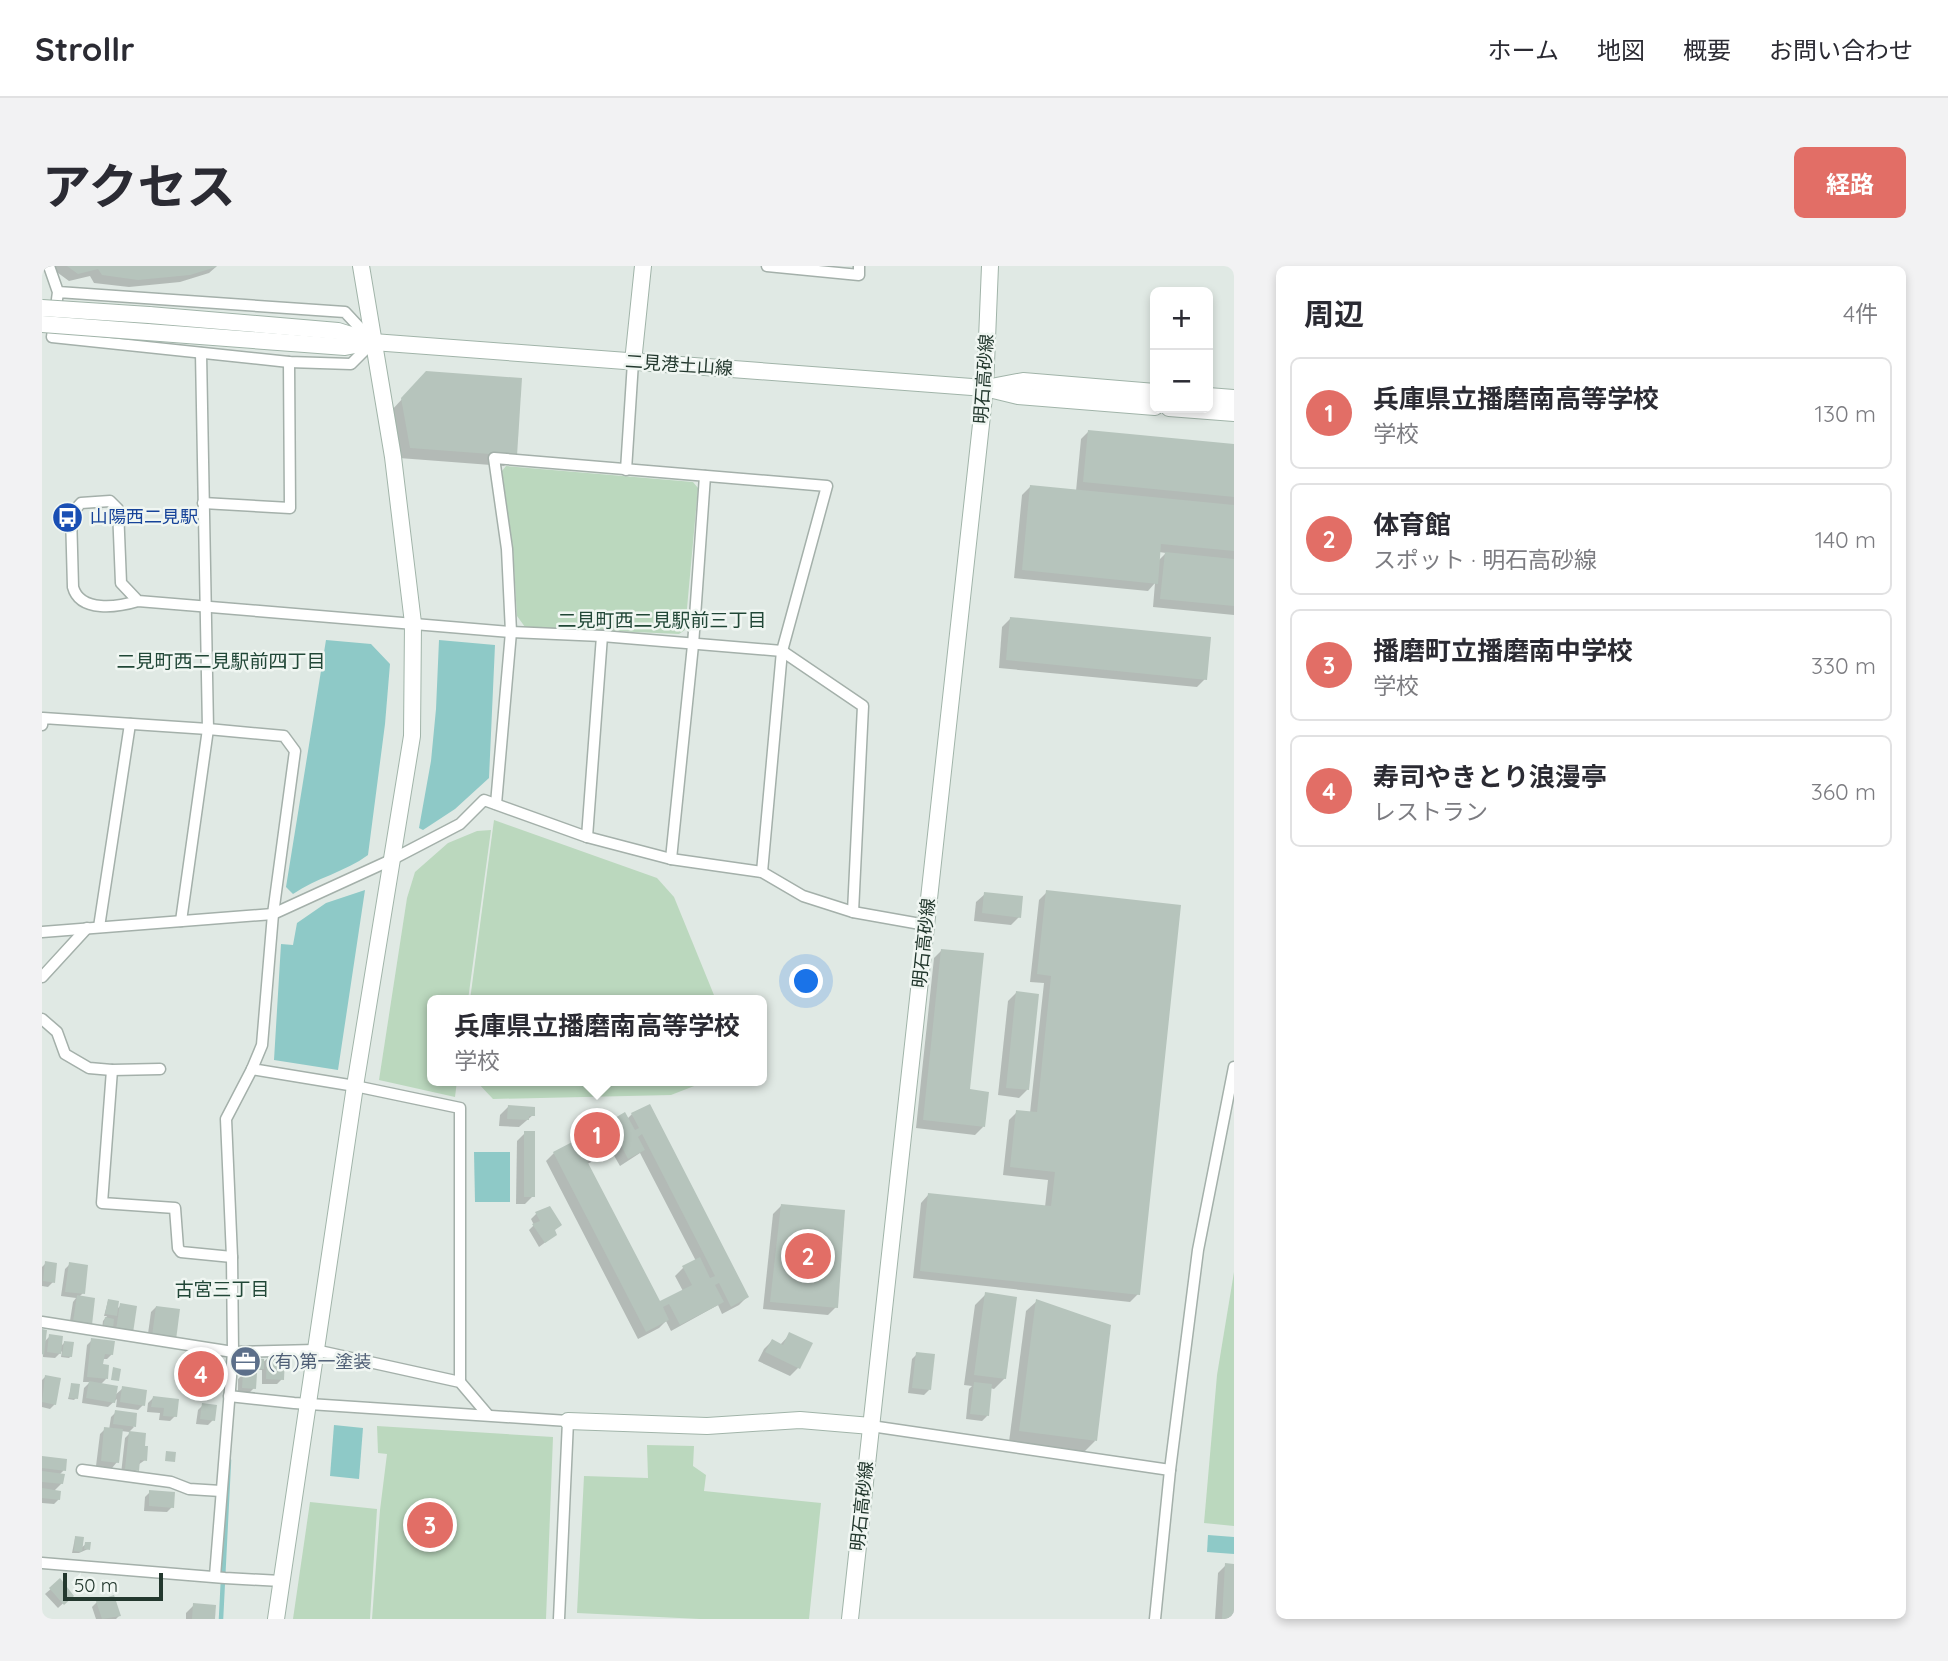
<!DOCTYPE html>
<html lang="ja">
<meta charset="utf-8">
<style>
body{margin:0;font-family:Quicksand,"Noto Sans JP",sans-serif;background:#f2f2f3;color:#2b2b33}
.controls{position:absolute;right:21px;top:21px;display:grid;overflow:hidden;border-radius:10px;box-shadow:0 4px 10px #0003}
.controls button{width:63px;height:63px;display:grid;place-items:center;padding:0;border:0;border-bottom:2px solid #e1e1e2;background:#fff;color:#2b2b33;font:35px sans-serif}
.scale{position:absolute;left:21px;bottom:18px;width:100px;box-sizing:border-box;padding-left:7px;border:4px solid #23382e;border-top:0;font-size:19px;line-height:24px;white-space:nowrap;color:#23382e;-webkit-text-stroke:5px #f0f6f2;paint-order:stroke}
.you{position:absolute;left:765px;top:716px;width:24px;height:24px;margin:-18px;border:5px solid #fff;border-radius:50%;background:#1a73e8;box-shadow:0 0 0 10px #1a73e833}
.badge{display:grid;place-items:center;width:46px;height:46px;border-radius:50%;background:#e26e66;color:#fff;font-size:23px;font-weight:700}
.pin{position:absolute;translate:-50% -50%;border:4px solid #fff;box-shadow:0 2px 7px #0006}
.popup{position:absolute;left:385px;top:729px;width:340px;height:91px;box-sizing:border-box;display:grid;place-content:center;border-radius:10px;background:#fff;filter:drop-shadow(0 2px 5px #0005);font-size:23px;white-space:nowrap;color:#7c7c81}
.popup b{font-size:26px;color:#2b2b33}
.popup::after{content:'';position:absolute;left:50%;top:100%;margin-left:-14px;border:14px solid transparent;border-top-color:#fff}
.list{margin:0;padding:0;list-style:none}
h2{display:flex;justify-content:space-between;align-items:center;height:91px;margin:0;padding:0 28px;font-size:30px}
h2 small{font-size:23px;font-weight:400;color:#7c7c81}
.list li{display:grid;grid-template-columns:46px 1fr auto;gap:21px;align-items:center;box-sizing:border-box;height:112px;margin:0 14px 14px;padding:0 14px;border:2px solid #e1e1e2;border-radius:10px}
.list b{display:block;font-size:26px;white-space:nowrap}
.list p{margin:0;font-size:23px;white-space:nowrap;color:#7c7c81}
.list em{font-size:23px;font-style:normal;color:#7c7c81}
.map{position:relative;flex:none;width:1192px;height:1353px;overflow:hidden;border-radius:10px}
header{display:flex;align-items:center;gap:42px;box-sizing:border-box;height:98px;padding:0 35px;background:#fff;border-bottom:2px solid #e1e1e2}
header strong{font-size:33px}
nav{display:flex;gap:38px;margin-inline-start:auto;font-size:24px}
.intro{display:flex;align-items:center;justify-content:space-between;box-sizing:border-box;height:168px;padding:0 42px}
h1{margin:0;font-size:49px}
.button{padding:18px 32px;border-radius:10px;background:#e26e66;color:#fff;font-size:24px;font-weight:700}
main{display:flex;gap:42px;padding:0 42px}
aside{flex:1;background:#fff;border-radius:10px;box-shadow:0 4px 10px #0003}
.map>svg:first-child{display:block}
</style>
<header>
<strong>Strollr</strong>
<nav><a>ホーム</a><a>地図</a><a>概要</a><a>お問い合わせ</a></nav>
</header>
<div class="intro"><h1>アクセス</h1><a class="button">経路</a></div>
<main>
<div class="map">
<svg width="1192" height="1353" viewBox="0 0 1192 1353">
<rect width="100%" height="100%" fill="#e0e9e4"/>
<g fill="#bbd8be">
<path d="M464,200L651,216L656,222L643,364L637,368L483,361L475,350L471,283L460,205Z"/>
<path d="M452,554L615,612L632,631L674,734H428Z"/>
<path d="M449,564L426,734H391V815H415L413,831L337,814L365,632L373,606L406,577L435,565Z"/>
<path d="M434,815H665L629,829L451,833Z"/>
<path d="M1192,1006V1260L1162,1257L1175,1109Z"/>
<path d="M335,1160L511,1171L504,1353H330L338,1244L345,1188L336,1187Z"/>
<path d="M605,1179L652,1180L651,1200L664,1209L662,1225L779,1237L767,1353H658L535,1347L542,1210L606,1212Z"/>
<path d="M268,1236L335,1243L328,1353H251Z"/>
</g>
<g fill="#8ec9c7">
<path d="M284,374L329,378L348,398L343,458L326,589C303,606 274,612 251,628L244,621Z"/>
<path d="M397,374L453,379L447,512L413,543L381,564L377,562L389,495L394,443Z"/>
<path d="M323,624L296,804L232,794L239,678L251,679L255,657L284,637Z"/>
<path d="M432,886H468V936H433Z"/>
<path d="M292,1159L321,1162L317,1213L288,1210Z"/>
<path d="M1166,1269L1192,1271V1288L1165,1286Z"/>
</g>
<g fill="#0003" fill-rule="evenodd">
<path d="M11,0H175L167,7L138,16L87,21L52,17L48,10L27,15L12,4Z"/>
<path d="M373,119L473,189L462,200L357,192L349,145Z"/>
<path d="M1047,165L1192,180V349L1111,341L1113,317L1106,325L972,312L980,229L988,221L1034,225L1039,173ZM1117,286L1124,287L1116,295Z"/>
<path d="M968,353L1163,413L1155,421L957,402L960,361Z"/>
<path d="M1005,626L1096,1028L1088,1036L871,1012L879,937L887,928L1003,941L1006,914L961,909L967,854L975,846L988,847L1002,717L988,716L997,634Z"/>
<path d="M943,628L977,651L969,659L932,655L934,636Z"/>
<path d="M900,684L926,825L941,861L933,869L874,862L892,692Z"/>
<path d="M974,727L985,824L977,832L956,829L966,735Z"/>
<path d="M466,841L491,849L477,861L457,860L458,849Z"/>
<path d="M590,848L705,1031L697,1039L680,1048L676,1039L629,1065L624,1055L617,1062L596,1073L504,895L512,887L541,891L567,879L559,865L567,857L585,853ZM570,886L578,900L598,887L654,995L641,1002L633,1010L641,1025L617,1037L545,898Z"/>
<path d="M483,867L491,930L483,938H474L475,875Z"/>
<path d="M739,940L794,1041L786,1049L721,1043L731,948Z"/>
<path d="M507,942L513,969L497,981L487,964L492,959L489,953L494,948Z"/>
<path d="M4,997L11,1016L6,1021L0,1020V1001Z"/>
<path d="M28,998L41,1027L37,1031L51,1033L27,1061L31,1036L34,1032L19,1030L23,1003Z"/>
<path d="M944,1028L963,1112L952,1123L948,1122L945,1150L940,1155L924,1153L927,1123L930,1120L922,1119L933,1039Z"/>
<path d="M66,1035L74,1044L79,1039L93,1041L70,1069L71,1060L67,1065L60,1063L61,1055L65,1050H62Z"/>
<path d="M995,1035L1053,1175L1042,1186L967,1176L984,1045Z"/>
<path d="M114,1041L136,1044L105,1075L109,1046Z"/>
<path d="M0,1065L2,1076L8,1070L18,1081L23,1076L29,1090L27,1092L19,1091L20,1085L13,1092L1,1091Z"/>
<path d="M748,1068L768,1078L756,1102L748,1110L716,1095L722,1083L730,1075L738,1079Z"/>
<path d="M50,1074L70,1088L65,1093H60V1100L64,1113L58,1119L72,1130L81,1122L101,1139L96,1144L74,1141L75,1133L66,1141L40,1137L42,1122L48,1116H41L45,1079Z"/>
<path d="M875,1088L887,1124L882,1129L866,1127L870,1093Z"/>
<path d="M197,1090L207,1098L212,1094L220,1097L226,1092L240,1113L235,1118H220V1104H210V1101L203,1108L212,1122L207,1127H196V1113L201,1108H192V1095Z"/>
<path d="M154,1099L163,1119L158,1124L146,1123L149,1104Z"/>
<path d="M3,1111L13,1138L8,1143L0,1141V1114Z"/>
<path d="M30,1118L34,1132L32,1134L26,1133Z"/>
<path d="M111,1132L133,1150L128,1155L117,1154L118,1147L105,1146L106,1137Z"/>
<path d="M161,1139L171,1154L166,1159L154,1158L156,1144Z"/>
<path d="M74,1146L92,1161L87,1166L79,1165L75,1196L70,1202L54,1200L58,1168L63,1163L67,1164L69,1151Z"/>
<path d="M88,1167L103,1194L96,1199L95,1204L90,1209L79,1208L83,1172Z"/>
<path d="M0,1192L22,1204L17,1209L20,1217L12,1225L17,1233L12,1238L0,1237Z"/>
<path d="M108,1226L130,1241L125,1246L102,1245L103,1231Z"/>
<path d="M33,1272L39,1282L44,1278L46,1283L37,1287H30Z"/>
<path d="M1184,1299H1192V1353H1173L1176,1307Z"/>
<path d="M18,1315L30,1329L16,1342L3,1328Z"/>
<path d="M55,1336L77,1350L74,1353H54L50,1341Z"/>
<path d="M152,1339L171,1353H144V1347Z"/>
</g>
<g fill="none" stroke-linecap="round" stroke-linejoin="round">
<path stroke="#8ec9c7" stroke-width="4.5" d="M179,1353L187,1194"/>
</g>
<g fill="#b6c4bc" fill-rule="evenodd">
<path d="M25,0H174V1L148,9L96,14L60,9L56,3L36,8Z"/>
<path d="M384,105L480,112L475,190L368,182L359,132Z"/>
<path d="M1046,164L1192,178V231L1041,216Z"/>
<path d="M988,219L1192,239V285L1119,278L1116,318L980,304Z"/>
<path d="M1123,286L1192,293V340L1118,333Z"/>
<path d="M968,351L1169,371L1165,414L964,394Z"/>
<path d="M1004,624L1139,639L1098,1029L878,1005L886,927L1009,940L1013,906L968,901L974,844L995,846L1009,710L995,708Z"/>
<path d="M942,626L981,630L979,652L940,647Z"/>
<path d="M899,683L942,687L928,823L947,826L943,861L881,854Z"/>
<path d="M974,725L997,728L987,824L964,822Z"/>
<path d="M608,838L707,1031L689,1041L677,1017L673,1019L682,1036L638,1059L627,1038L621,1041L627,1054L604,1066L511,886L534,874L542,889L575,873L566,856L583,846L593,864L597,862L589,847ZM600,868L673,1010L668,1012L658,991L640,1000L650,1019L618,1035L545,895L579,879L586,893L603,884L596,871Z"/>
<path d="M466,839L493,841V850H487V854L465,853Z"/>
<rect x="482" y="865" width="11" height="66"/>
<path d="M739,938L803,944L796,1042L728,1036Z"/>
<path d="M508,940L520,959L513,964L515,969L503,977L490,958L498,955L493,946Z"/>
<path d="M3,995L15,997L13,1017L1,1015Z"/>
<path d="M27,996L46,999L43,1028L23,1026Z"/>
<path d="M943,1026L975,1031L964,1113L932,1109Z"/>
<path d="M35,1029L53,1032L50,1059L31,1056Z"/>
<path d="M66,1033L77,1035L75,1050L63,1048Z"/>
<path d="M994,1033L1069,1059L1055,1175L977,1165Z"/>
<path d="M78,1037L95,1040L91,1067L74,1064Z"/>
<path d="M114,1040L138,1043L134,1074L110,1070Z"/>
<path d="M63,1051L72,1053L71,1063L61,1062Z"/>
<path d="M0,1063L5,1064L2,1089L0,1088Z"/>
<path d="M747,1066L771,1077L758,1103L723,1086L730,1073L741,1079Z"/>
<path d="M7,1068L21,1070L19,1088L5,1086Z"/>
<path d="M49,1072L73,1075L71,1089L63,1088L61,1098L67,1099L66,1113L45,1111Z"/>
<path d="M22,1075L32,1076L30,1091L20,1090Z"/>
<path d="M874,1086L893,1088L889,1124L870,1122Z"/>
<path d="M197,1088L210,1089L209,1104L196,1103Z"/>
<path d="M225,1090L243,1091L242,1114L224,1113Z"/>
<path d="M211,1092L222,1093V1103H211Z"/>
<path d="M153,1097L167,1099L164,1120L151,1118Z"/>
<path d="M71,1101L79,1103L77,1115L69,1114Z"/>
<path d="M201,1106L215,1107L214,1123L200,1122Z"/>
<path d="M3,1109L19,1112L14,1139L0,1136Z"/>
<path d="M47,1115L76,1120L73,1137L44,1132Z"/>
<path d="M932,1116L950,1118L947,1150L928,1148Z"/>
<path d="M29,1117L38,1118L36,1133L27,1132Z"/>
<path d="M80,1120L105,1124L103,1140L78,1136Z"/>
<path d="M111,1130L137,1133L135,1151L121,1150L122,1142L109,1141Z"/>
<path d="M160,1137L175,1139L173,1155L158,1153Z"/>
<path d="M73,1144L95,1147L94,1161L71,1158Z"/>
<path d="M62,1161L81,1163L77,1197L59,1195Z"/>
<path d="M87,1165L104,1167L103,1180H106L105,1195L98,1194L97,1205L83,1203Z"/>
<path d="M124,1185L134,1186L133,1196L123,1195Z"/>
<path d="M0,1190L25,1193L24,1205L0,1202Z"/>
<path d="M0,1205L23,1208L21,1218L0,1216Z"/>
<path d="M0,1222L19,1225L18,1234L0,1232Z"/>
<path d="M107,1224L133,1226L132,1242L107,1240Z"/>
<path d="M33,1270L42,1271L40,1286L32,1285Z"/>
<path d="M43,1276H49L48,1284L42,1283Z"/>
<path d="M1183,1297L1192,1298V1353H1180Z"/>
<path d="M18,1312L32,1330L22,1339L7,1322Z"/>
<path d="M72,1329L79,1350L60,1353L54,1335Z"/>
<path d="M151,1337L174,1339L173,1353H150Z"/>
</g>
<g fill="none" stroke-linecap="round" stroke-linejoin="round">
<defs>
<g id="street">
<path d="M7,0L16,26L10,71L247,96L309,98L331,76L303,46L16,26"/>
<path d="M725,0L817,9V0"/>
<path d="M584,204L591,96"/>
<path d="M161,237L248,242L247,96"/>
<path d="M96,335L79,317L76,243L68,235L39,237L29,248L31,321C38,347 76,341 96,335L469,366L560,370L740,385L821,440L811,646"/>
<path d="M0,459L1,452L166,463L242,470L253,485L231,648L220,779L210,803L313,820L418,842V1116"/>
<path d="M454,538L469,366L465,283L452,192L785,220L740,385L720,606"/>
<path d="M545,571L560,370"/>
<path d="M629,593L651,379L663,210"/>
<path d="M139,655L166,463L159,87"/>
<path d="M57,661L88,458"/>
<path d="M0,666L231,648L349,594L418,558L442,534L545,571L629,593L720,606L761,630L811,646L884,659"/>
<path d="M0,711L45,662"/>
<path d="M0,753L15,766L23,788L47,802L70,804L118,803"/>
<path d="M70,804L60,937L133,942L136,982L139,986L190,991"/>
<path d="M0,1056L191,1086L273,1084L418,1116L446,1149"/>
<path d="M187,1130L252,1137L526,1155L517,1353"/>
<path d="M829,1160L1128,1204"/>
<path d="M40,1204L129,1216L147,1223L179,1225"/>
<path d="M0,1297L183,1312L239,1315"/>
<path d="M173,1310L191,1086L190,991L184,853L210,803"/>
<path d="M1113,1353L1128,1204L1156,984L1192,801"/>
</g>
<g id="secondary">
<path d="M107,49L296,65L331,76L943,122L976,130L1113,141"/>
<path d="M105,66L303,81L328,76"/>
<path d="M591,96L601,0"/>
<path d="M949,121L981,115L1113,126"/>
<path d="M1166,130L1192,132"/>
<path d="M1127,142L1192,147"/>
<path d="M526,1155L665,1160L758,1154L829,1160"/>
<path d="M234,1353L313,820L370,470L371,357L351,191L319,0"/>
<path d="M808,1353L943,122L948,0"/>
</g>
</defs>
<use href="#street" stroke="#a4b0aa" stroke-width="13"/>
<use href="#secondary" stroke="#a1b4a9" stroke-width="18"/>
<use href="#street" stroke="#fff" stroke-width="10"/>
<use href="#secondary" stroke="#fff" stroke-width="16"/>
<defs>
<g id="secondary-bridge">
<path d="M0,42L107,49"/>
<path d="M0,58L105,66"/>
</g>
</defs>
<use href="#secondary-bridge" stroke="#a1b4a9" stroke-width="18" stroke-linecap="butt"/>
<use href="#secondary-bridge" stroke="#fff" stroke-width="16"/>
</g>
<defs>
<symbol id="bus-disc" viewBox="-11 -11 22 22"><circle r="9.5" fill="#1a4fb4" stroke="#f0f6f2"/><path d="M-5-6H5V4H4V6H2V4H-2V6H-4V4H-5ZM-3.5-4V0h7V-4ZM-3.5 1.2v1.5H-2V1.2ZM2 1.2v1.5H3.5V1.2Z" fill="#fff"/></symbol>
<symbol id="office-disc" viewBox="-11 -11 22 22"><circle r="9.5" fill="#5c6f8a" stroke="#f0f6f2"/><path d="M-6-3h4V-5.5h4V-3h4V5H-6ZM-1-4.5V-3h2v-1.5ZM-6 0V1H6V0Z" fill="#fff"/></symbol>
</defs>
<g fill-rule="evenodd">
<use href="#bus-disc" x="8" y="234" width="35" height="35"/>
<use href="#office-disc" x="186" y="1078" width="35" height="35"/>
</g>
<g text-anchor="middle" stroke-width="5" stroke-linejoin="round" paint-order="stroke">
<g font-size="18" fill="#23382e" stroke="#f0f6f2">
<text transform="translate(637 99) rotate(4)" y="6">二見港土山線</text>
<text transform="translate(942 113) rotate(-86)" y="6">明石高砂線</text>
<text transform="translate(882 677) rotate(-84)" y="6">明石高砂線</text>
<text transform="translate(820 1240) rotate(-84)" y="6">明石高砂線</text>
</g>
<g font-size="18" fill="#164399" stroke="#f0f6f2" text-anchor="start">
<text x="48" y="257">山陽西二見駅</text>
</g>
<g font-size="18" fill="#4e5e75" stroke="#f0f6f2" text-anchor="start">
<text x="226" y="1102">(有)第一塗装</text>
</g>
<g font-size="19" fill="#214737" stroke="#f0f6f2">
<text x="620" y="361">二見町西二見駅前三丁目</text>
<text x="179" y="402">二見町西二見駅前四丁目</text>
<text x="180" y="1030">古宮三丁目</text>
</g>
</g>
</svg>
<div class="controls">
<button>+</button>
<button>−</button>
</div>
<div class="scale">50 m</div>
<div class="you"></div>
<div class="pin badge" style="left:555px;top:869px">1</div>
<div class="popup"><b>兵庫県立播磨南高等学校</b>学校</div>
<div class="pin badge" style="left:766px;top:990px">2</div>
<div class="pin badge" style="left:388px;top:1259px">3</div>
<div class="pin badge" style="left:159px;top:1108px">4</div>
</div>
<aside>
<h2>周辺<small>4件</small></h2>
<ul class="list">
<li><span class="badge">1</span><div><b>兵庫県立播磨南高等学校</b><p>学校</p></div><em>130 m</em></li>
<li><span class="badge">2</span><div><b>体育館</b><p>スポット · 明石高砂線</p></div><em>140 m</em></li>
<li><span class="badge">3</span><div><b>播磨町立播磨南中学校</b><p>学校</p></div><em>330 m</em></li>
<li><span class="badge">4</span><div><b>寿司やきとり浪漫亭</b><p>レストラン</p></div><em>360 m</em></li>
</ul>
</aside>
</main>
